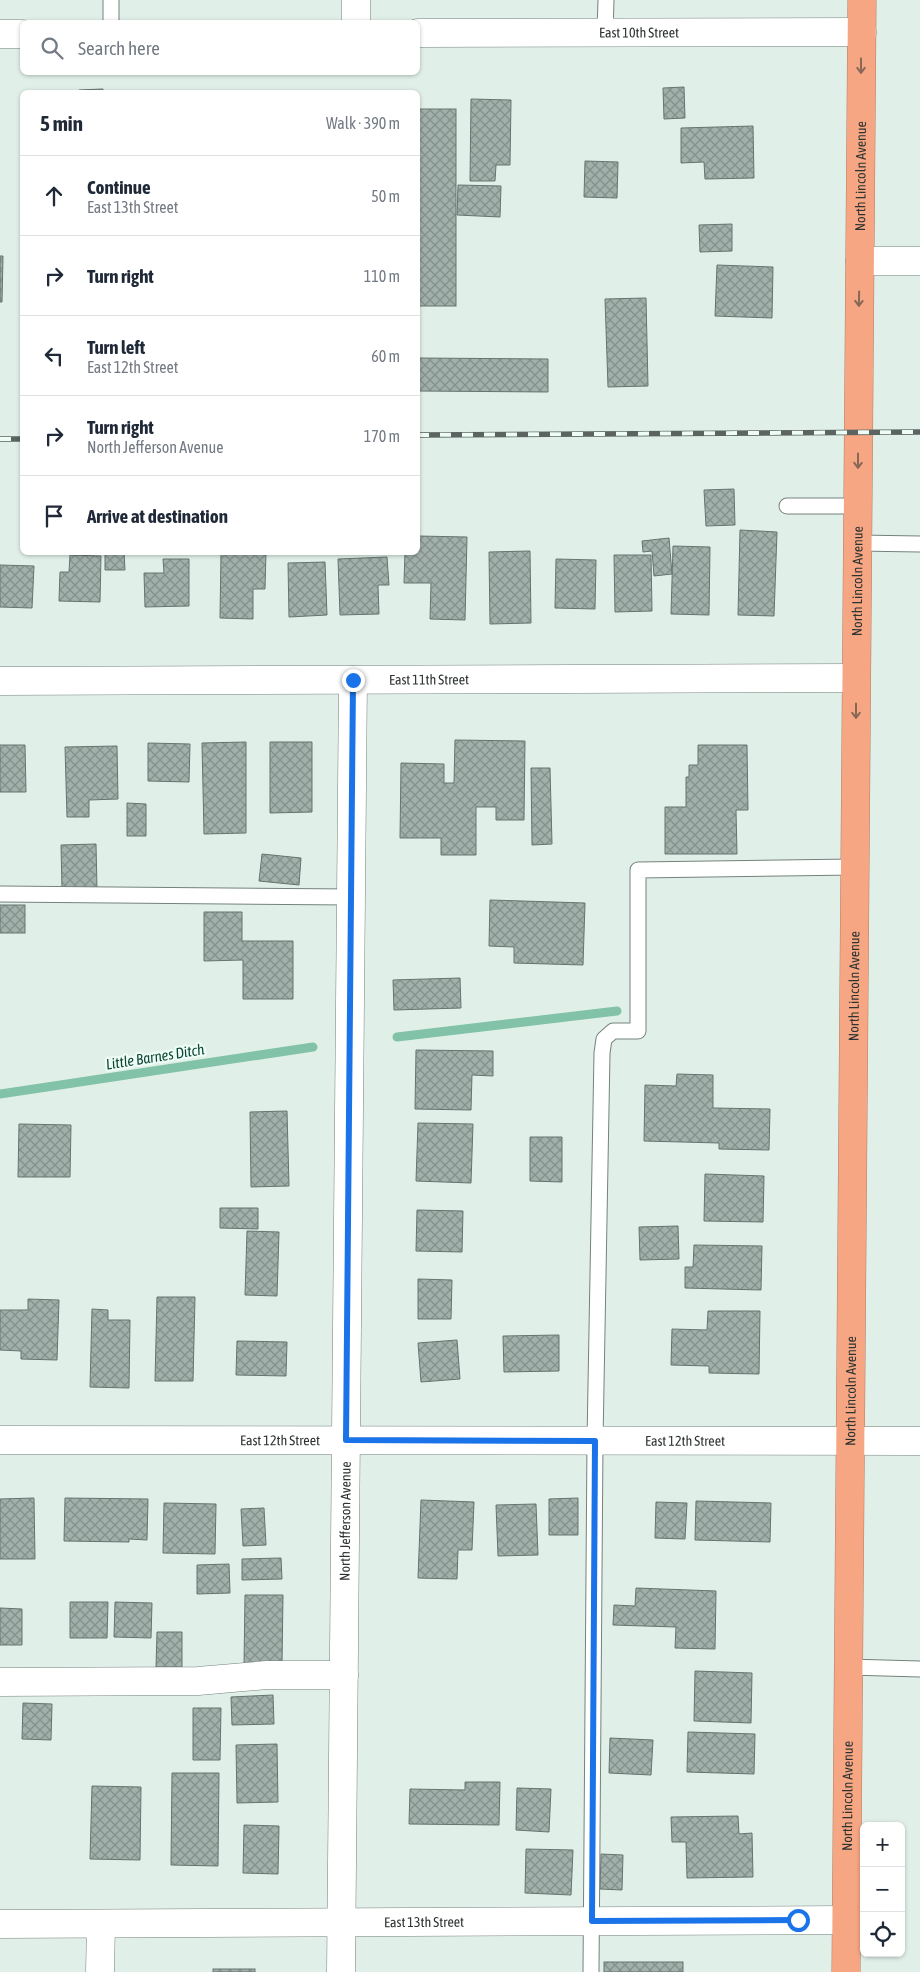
<!DOCTYPE html>
<meta charset="utf-8">
<style>
body{margin:0;font-family:"Asap Condensed",sans-serif;background:#f2f2f3;color:#1f2937}
.controls{position:absolute;right:15px;bottom:15px;display:grid;overflow:hidden;border-radius:8px;box-shadow:0 1px 4px #0004}
.controls button{width:45px;height:45px;display:grid;place-items:center;padding:0;border:0;border-bottom:1px solid #e0e1e3;background:#fff;color:#1f2937;font:25px sans-serif}
.stop{position:absolute;width:15px;height:15px;margin:-11px;border:4px solid #1a73e8;border-radius:50%;background:#fff}
.stop.end{background:#1a73e8;border-color:#fff;box-shadow:0 1px 5px #0008}
.list{margin:0;padding:0;list-style:none}
h2{display:flex;justify-content:space-between;align-items:center;height:65px;margin:0;padding:0 20px;font-size:21px}
h2 small{font-size:16px;font-weight:400;color:#747a83}
.list li{display:grid;grid-template-columns:32px 1fr auto;gap:15px;align-items:center;box-sizing:border-box;height:80px;padding:0 20px;border-top:1px solid #e0e1e3}
.list b{display:block;font-size:19px;white-space:nowrap}
.list p{margin:0;font-size:16px;white-space:nowrap;color:#747a83}
.list em{font-size:16px;font-style:normal;color:#747a83}
.icon{flex:none;width:28px;height:28px;fill:none;stroke:currentColor;stroke-width:2;stroke-linecap:round;stroke-linejoin:round}
.map{position:relative;flex:none;width:920px;height:1972px;overflow:hidden}
.search{position:absolute;background:#fff;box-shadow:0 1px 4px #0004;left:20px;top:20px;width:400px;height:55px;display:flex;align-items:center;gap:12px;box-sizing:border-box;padding:0 18px;border-radius:8px;color:#747a83;font-size:19px}
.panel{position:absolute;background:#fff;box-shadow:0 1px 4px #0004;left:20px;top:90px;width:400px;height:465px;border-radius:8px}
.map>svg:first-child{display:block}
</style>
<div class="map">
<svg width="920" height="1972" viewBox="0 0 920 1972">
<defs>
<pattern id="building-cross-hatch" width="8" height="8" patternUnits="userSpaceOnUse" patternTransform="scale(1.25)"><rect width="8" height="8" fill="#a1b0aa"/><path d="M0 0l8 8M0 8l8-8" fill="none" stroke="#84908b"/></pattern>
</defs>
<rect width="100%" height="100%" fill="#e0f0e9"/>
<g fill="none" stroke-linecap="round" stroke-linejoin="round">
<g stroke="#82c2a9" stroke-width="9">
<path d="M397,1037L617,1011"/>
<path d="M0,1094L313,1047"/>
</g>
</g>
<g fill="url(#building-cross-hatch)" stroke="#66746e">
<path d="M684,87L685,118L664,119L663,88Z"/>
<path d="M103,89V92H79V90Z"/>
<path d="M471,99L511,100L510,165H496L495,181H470Z"/>
<rect x="418" y="109" width="38" height="197"/>
<path d="M753,126L754,178L705,179L704,162L681,163V128Z"/>
<path d="M585,161L618,162L617,198L584,197Z"/>
<path d="M458,185L501,186L500,217L457,215Z"/>
<path d="M732,224V251L700,252L699,225Z"/>
<path d="M0,256H3L2,302H0Z"/>
<path d="M717,265L773,267L772,318L715,316Z"/>
<path d="M646,298L648,386L608,387L605,299Z"/>
<path d="M418,358L548,359V392L418,391Z"/>
<path d="M734,489L735,525L706,526L704,490Z"/>
<path d="M740,530L777,532L774,616L738,615Z"/>
<path d="M418,536L467,537L465,620L430,619L431,583H404L405,552H418Z"/>
<path d="M669,538L672,574L654,576L652,551L643,552L642,541Z"/>
<path d="M673,546L710,547L709,615L671,614Z"/>
<path d="M530,551L531,623L490,624L489,552Z"/>
<path d="M105,552H124L125,570H105Z"/>
<path d="M221,552H266L265,589H253V619L220,618Z"/>
<path d="M70,555L101,556L100,602L59,601L60,572H69Z"/>
<path d="M614,555H651L652,611L615,612Z"/>
<path d="M387,557L389,585H378L379,614L340,615L338,559Z"/>
<path d="M163,559H189V606L145,607L144,573H164Z"/>
<path d="M556,559L596,560L595,609L555,608Z"/>
<path d="M325,562L327,615L289,617L288,563Z"/>
<path d="M0,565L34,566L32,608L0,607Z"/>
<path d="M455,740L525,741L524,820H496V807H476V855H441V838H400L401,763L444,764V783H454Z"/>
<path d="M246,742V833L204,834L202,743Z"/>
<path d="M270,742H312V812L270,813Z"/>
<path d="M148,743L190,744L189,782L148,781Z"/>
<path d="M0,745H25L26,792H0Z"/>
<path d="M698,745H747L748,810H736L737,854H665V807H686V777H689V765H698Z"/>
<path d="M117,746L118,799L89,800V817H67L65,747Z"/>
<path d="M531,768H550L552,844L532,845Z"/>
<path d="M127,803L146,804V836H127Z"/>
<path d="M96,844L97,889L62,890L61,845Z"/>
<path d="M262,854L301,858L299,885L259,881Z"/>
<path d="M490,900L585,903L583,965L514,963V947L489,946Z"/>
<rect x="0" y="905" width="25" height="28"/>
<path d="M204,912H242V941H293V999H243V960L204,961Z"/>
<path d="M460,978L461,1008L394,1010L393,980Z"/>
<path d="M416,1050L493,1051V1076L472,1075L471,1110L415,1109Z"/>
<path d="M677,1074L713,1075V1108L770,1109L769,1150L719,1149V1143L644,1141L645,1085L676,1086Z"/>
<path d="M287,1111L289,1186L251,1187L250,1112Z"/>
<path d="M418,1123L473,1124L471,1183L416,1181Z"/>
<path d="M19,1124L71,1125L70,1177H18Z"/>
<path d="M530,1137H562V1182L530,1181Z"/>
<path d="M705,1174L764,1176L763,1222L704,1221Z"/>
<path d="M220,1208H258V1229L220,1228Z"/>
<path d="M417,1210L463,1211L462,1252L416,1251Z"/>
<path d="M678,1226L679,1259L640,1260L639,1227Z"/>
<path d="M247,1231L279,1232L277,1296L245,1295Z"/>
<path d="M694,1245L762,1246L761,1290L685,1288V1267H693Z"/>
<path d="M418,1279L452,1280L451,1319H418Z"/>
<path d="M157,1297H195L193,1381H155Z"/>
<path d="M28,1299L59,1300L57,1360L21,1359V1351L0,1350V1310H28Z"/>
<path d="M92,1309L108,1310V1320H130L129,1388L90,1387Z"/>
<path d="M708,1311H760L759,1374L709,1373V1366L671,1365L672,1329L707,1330Z"/>
<path d="M559,1335V1371L504,1372L503,1336Z"/>
<path d="M457,1340L460,1379L421,1382L418,1343Z"/>
<path d="M237,1341L287,1342L286,1376L236,1375Z"/>
<path d="M34,1498L35,1559H0V1499Z"/>
<path d="M65,1498L148,1499L147,1540L129,1539V1542L64,1541Z"/>
<path d="M578,1498V1535H549V1499Z"/>
<path d="M421,1500L474,1502L472,1550H458L457,1579L418,1578Z"/>
<path d="M696,1501L771,1503L770,1542L695,1540Z"/>
<path d="M656,1502L687,1503L685,1539L655,1538Z"/>
<path d="M164,1503L216,1504L215,1554L163,1553Z"/>
<path d="M536,1504L538,1555L498,1556L496,1505Z"/>
<path d="M264,1508L266,1545L243,1546L241,1509Z"/>
<path d="M281,1558L282,1579L242,1580V1559Z"/>
<path d="M229,1564L230,1593L197,1594V1565Z"/>
<path d="M636,1588L716,1591L715,1649L675,1648L676,1627L613,1625L614,1605L635,1606Z"/>
<path d="M245,1595H283L282,1665H244Z"/>
<path d="M70,1602H108L107,1638H70Z"/>
<path d="M115,1602L152,1603L151,1638L114,1637Z"/>
<path d="M0,1608L22,1609V1645H0Z"/>
<path d="M157,1632H182V1667H156Z"/>
<path d="M695,1671L752,1673L751,1723L694,1721Z"/>
<path d="M273,1695L274,1724L232,1725L231,1697Z"/>
<path d="M23,1703L52,1704L51,1740L22,1739Z"/>
<path d="M193,1708H221L220,1760H193Z"/>
<path d="M688,1732L755,1734L754,1774L687,1772Z"/>
<path d="M610,1738L653,1740L651,1775L609,1773Z"/>
<path d="M277,1744L278,1802L237,1803L236,1745Z"/>
<path d="M172,1773H219L218,1866L171,1865Z"/>
<path d="M465,1782H500L499,1825L409,1824L410,1789L465,1790Z"/>
<path d="M92,1786L141,1787L140,1860L90,1859Z"/>
<path d="M517,1788L551,1789L549,1832L516,1830Z"/>
<path d="M738,1816L739,1834L752,1833L753,1877L687,1878L686,1842H672L671,1817Z"/>
<path d="M244,1825L279,1826L278,1874L243,1873Z"/>
<path d="M526,1849L573,1850L571,1895L525,1893Z"/>
<path d="M601,1854L623,1855L622,1890L600,1889Z"/>
<rect x="604" y="1962" width="79" height="10"/>
<rect x="213" y="1969" width="42" height="3"/>
</g>
<g fill="none" stroke-linecap="round" stroke-linejoin="round">
<defs>
<g id="lane">
<path d="M111,22V0"/>
<path d="M605,32L606,0"/>
<path d="M787,506H858"/>
<path d="M857,543L920,544"/>
<path d="M0,894L351,897"/>
<path d="M848,1667L920,1669"/>
<path d="M591,1972L595,1441L602,1053L604,1039L613,1031H638V870L855,867"/>
</g>
<g id="street">
<path d="M356,22V0"/>
<path id="s1" d="M418,33L862,32"/>
<path d="M0,34H22"/>
<path d="M860,261H920"/>
<path id="s2" d="M0,681L856,678"/>
<path id="s3" d="M0,1440L920,1441"/>
<path d="M0,1682L198,1681L267,1675H344"/>
<path id="s4" d="M0,1924L846,1920"/>
<path d="M100,1972L101,1924"/>
<path id="s5" d="M341,1972L353,680"/>
</g>
<g id="highway">
<path id="s6" d="M846,1972L862,0"/>
</g>
</defs>
<use href="#lane" stroke="#74827c" stroke-width="17"/>
<use href="#street" stroke="#74827c" stroke-width="29"/>
<use href="#highway" stroke="#b07e66" stroke-width="29"/>
<use href="#lane" stroke="#fff" stroke-width="15"/>
<use href="#street" stroke="#fff" stroke-width="28"/>
<use href="#highway" stroke="#f6a683" stroke-width="28"/>
<defs>
<g id="rail">
<path d="M418,435L920,432"/>
<path d="M0,439H22"/>
</g>
</defs>
<use href="#rail" stroke="#5b6461" stroke-width="5.5"/>
<use href="#rail" stroke="#edfdf6" stroke-width="4" stroke-dasharray="11" stroke-linecap="butt"/>
</g>
<defs><path id="oneway-shaft" d="M-6 0H5M1.5-3L5.5 0L1.5 3" fill="none" stroke-width="1.6" stroke-linecap="round" stroke-linejoin="round" transform="scale(1.25)"/></defs>
<g stroke="#876756">
<use href="#oneway-shaft" transform="translate(861 66) rotate(90)"/>
<use href="#oneway-shaft" transform="translate(859 299) rotate(91)"/>
<use href="#oneway-shaft" transform="translate(858 461) rotate(90)"/>
<use href="#oneway-shaft" transform="translate(856 711) rotate(90)"/>
</g>
<g fill="none" stroke-linecap="round" stroke-linejoin="round">
<path stroke="#1a73e8" stroke-width="6" d="M353,680L346,1440L595,1441L592,1921L798,1920"/>
</g>
<g text-anchor="middle" stroke-width="4.5" stroke-linejoin="round" paint-order="stroke">
<g font-size="14" fill="#2d3331" stroke="#edfdf6">
<text dy="5" stroke="none"><textPath href="#s1" startOffset="221">East 10th Street</textPath></text>
<text dy="5" stroke="none"><textPath href="#s6" startOffset="1796">North Lincoln Avenue</textPath></text>
<text dy="5" stroke="none"><textPath href="#s6" startOffset="1391">North Lincoln Avenue</textPath></text>
<text dy="5" stroke="none"><textPath href="#s2" startOffset="429">East 11th Street</textPath></text>
<text dy="5" stroke="none"><textPath href="#s6" startOffset="986">North Lincoln Avenue</textPath></text>
<text dy="5" stroke="none"><textPath href="#s6" startOffset="581">North Lincoln Avenue</textPath></text>
<text dy="5" stroke="none"><textPath href="#s3" startOffset="280">East 12th Street</textPath></text>
<text dy="5" stroke="none"><textPath href="#s3" startOffset="685">East 12th Street</textPath></text>
<text dy="5" stroke="none"><textPath href="#s5" startOffset="451">North Jefferson Avenue</textPath></text>
<text dy="5" stroke="none"><textPath href="#s6" startOffset="176">North Lincoln Avenue</textPath></text>
<text dy="5" stroke="none"><textPath href="#s4" startOffset="424">East 13th Street</textPath></text>
</g>
<g font-size="15" font-style="italic" fill="#104636" stroke="#edfdf6">
<text transform="translate(155 1057) rotate(-9)" y="5">Little Barnes Ditch</text>
</g>
</g>
</svg>
<div class="controls">
<button>+</button>
<button>−</button>
<button><svg class="icon" aria-label="locate" viewBox="0 0 24 24"><circle cx="12" cy="12" r="6"/><path d="M12 2v4M12 18v4M2 12h4M18 12h4"/></svg></button>
</div>
<div class="stop" style="left:798px;top:1920px"></div>
<div class="stop end" style="left:353px;top:680px"></div>
<div class="search"><svg class="icon" aria-label="search" viewBox="0 0 24 24"><circle cx="10" cy="10" r="6"/><path d="M15 15l6 6"/></svg>Search here</div>
<section class="panel">
<h2>5 min<small>Walk · 390 m</small></h2>
<ul class="list">
<li><svg class="icon" aria-label="ahead" viewBox="0 0 24 24"><path d="M12 20V5M6 11l6-6 6 6"/></svg><div><b>Continue</b><p>East 13th Street</p></div><em>50 m</em></li>
<li><svg class="icon" aria-label="right" viewBox="0 0 24 24"><path d="M7 20v-9h11M14 6l5 5-5 5"/></svg><div><b>Turn right</b></div><em>110 m</em></li>
<li><svg class="icon" aria-label="left" viewBox="0 0 24 24"><path d="M17 20v-9H6M10 6l-5 5 5 5"/></svg><div><b>Turn left</b><p>East 12th Street</p></div><em>60 m</em></li>
<li><svg class="icon" aria-label="right" viewBox="0 0 24 24"><path d="M7 20v-9h11M14 6l5 5-5 5"/></svg><div><b>Turn right</b><p>North Jefferson Avenue</p></div><em>170 m</em></li>
<li><svg class="icon" aria-label="arrive" viewBox="0 0 24 24"><path d="M6 21V4h12l-3 4 3 4H6"/></svg><div><b>Arrive at destination</b></div></li>
</ul>
</section>
</div>
